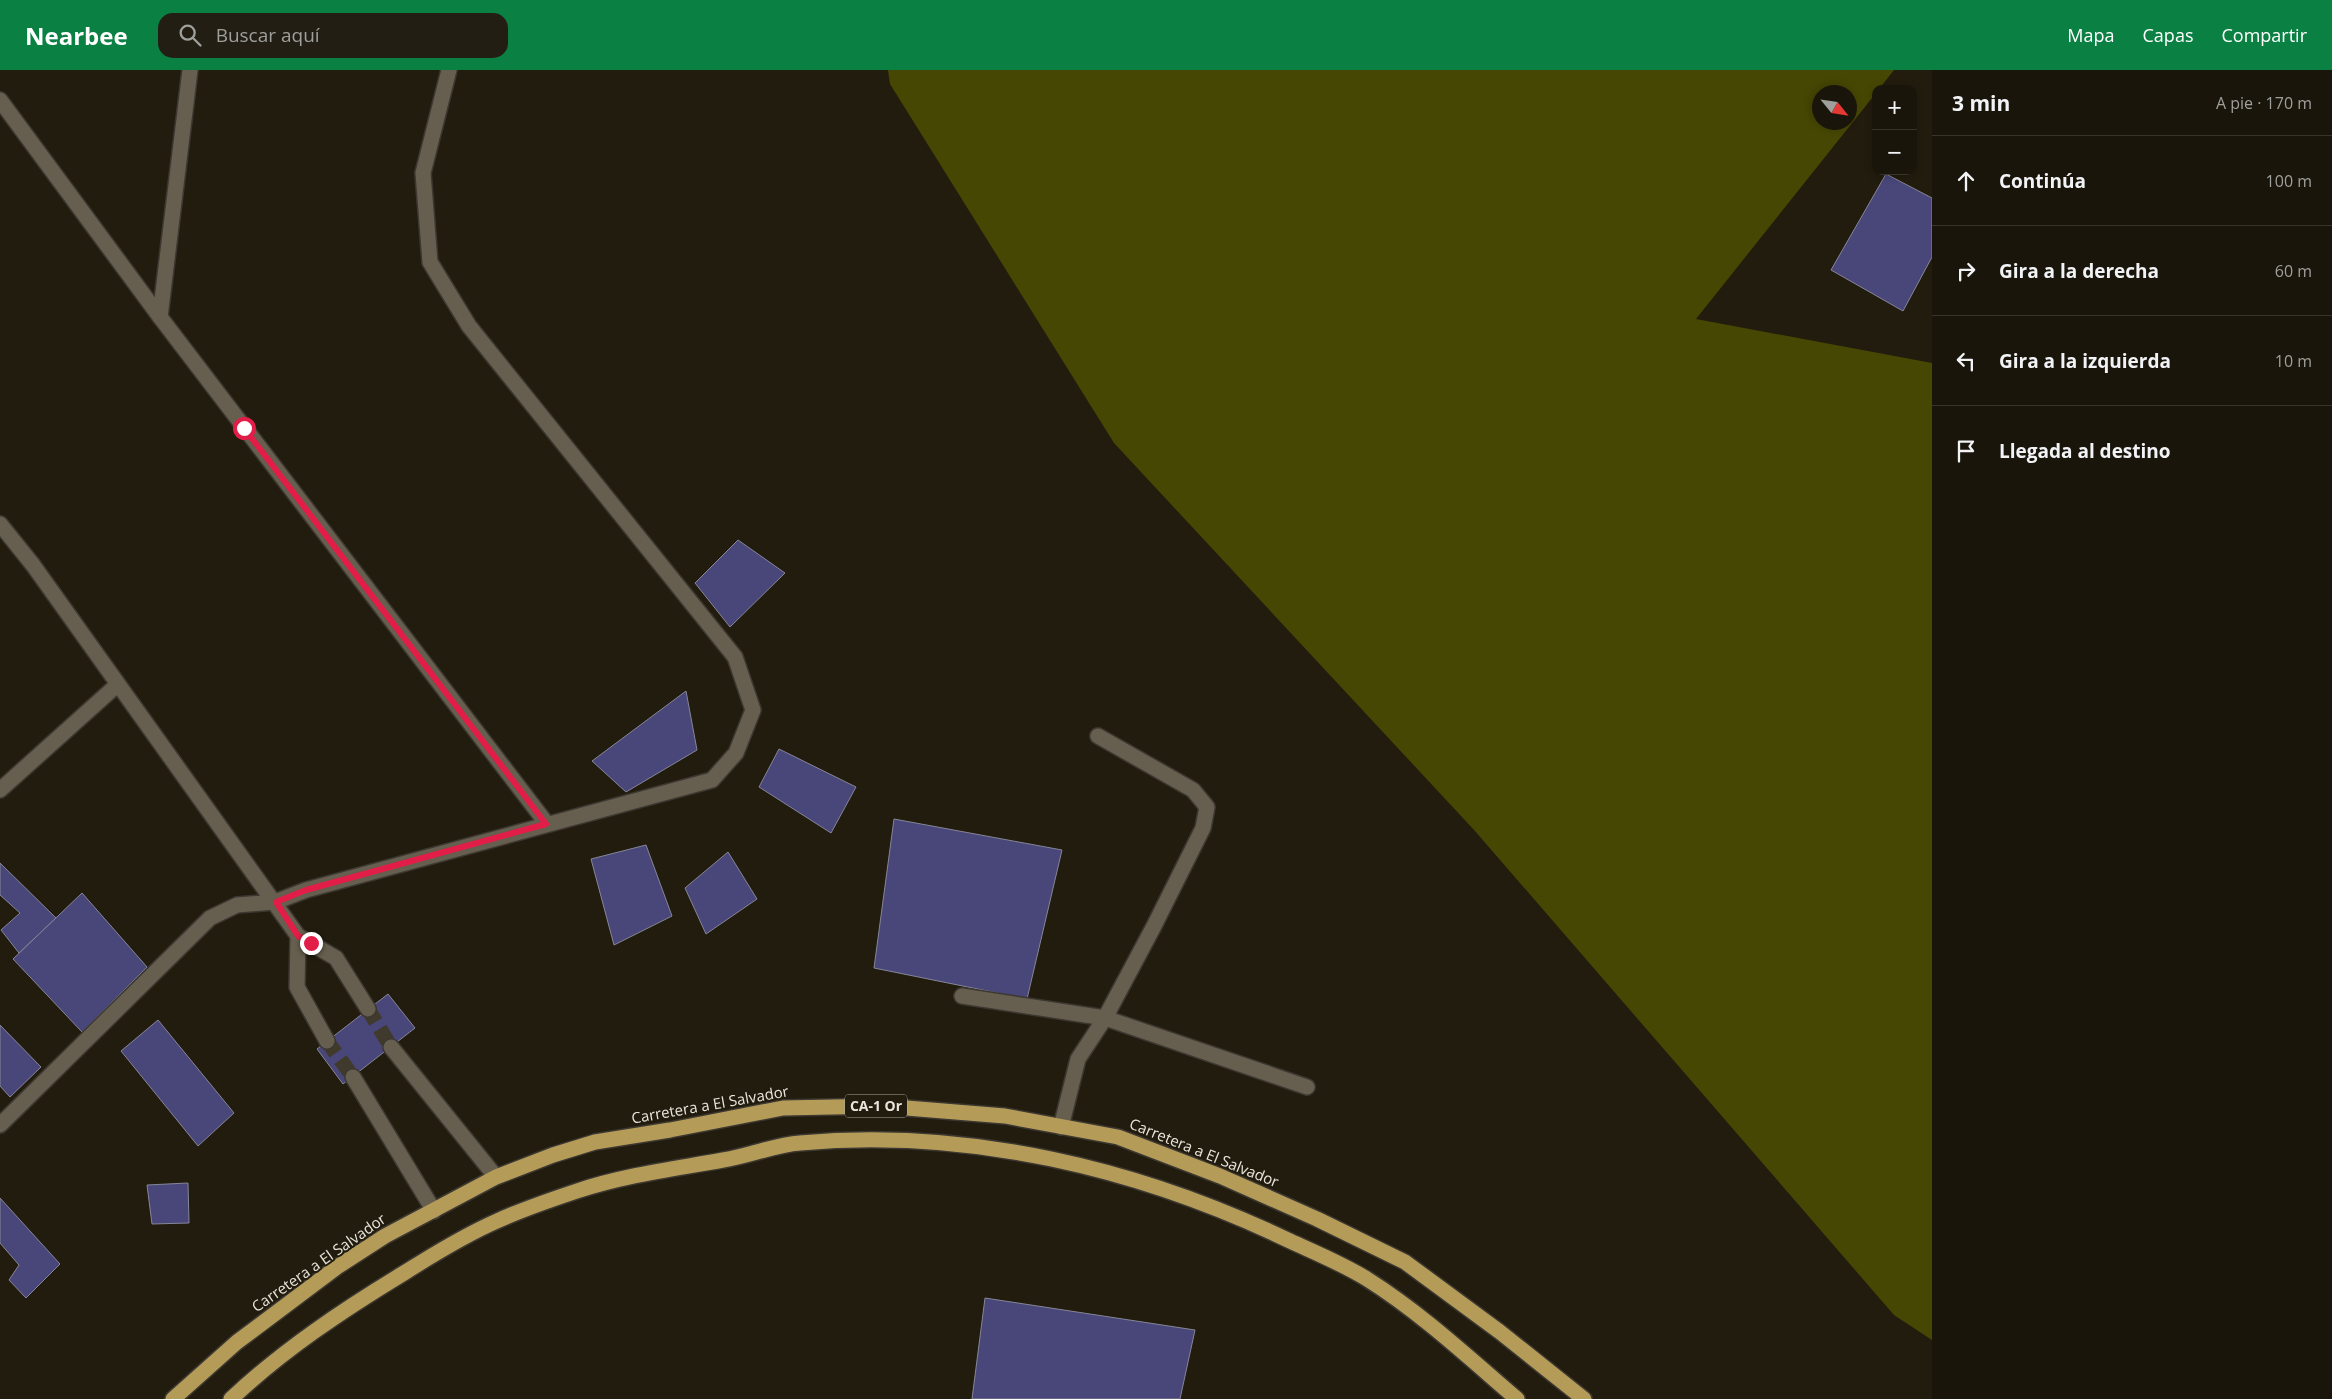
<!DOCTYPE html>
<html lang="es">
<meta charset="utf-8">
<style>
body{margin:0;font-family:"Open Sans",sans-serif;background:#231e13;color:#f1f3f6}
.controls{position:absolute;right:15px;top:15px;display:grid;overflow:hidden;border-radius:10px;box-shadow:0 2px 8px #0003}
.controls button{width:45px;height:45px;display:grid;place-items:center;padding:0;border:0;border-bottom:1px solid #38342b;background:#1a150a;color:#f1f3f6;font:25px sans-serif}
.compass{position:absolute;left:1812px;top:15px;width:45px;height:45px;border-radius:50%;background:#1a150a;box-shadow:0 2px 8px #0003;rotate:120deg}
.stop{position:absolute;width:15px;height:15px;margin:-11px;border:4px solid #e11d48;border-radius:50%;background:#fff}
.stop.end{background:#e11d48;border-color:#fff;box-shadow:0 1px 5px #0008}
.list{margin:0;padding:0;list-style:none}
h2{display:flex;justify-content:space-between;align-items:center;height:65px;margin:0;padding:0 20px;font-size:21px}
h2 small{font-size:16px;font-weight:400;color:#9f9f9c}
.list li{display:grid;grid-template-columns:32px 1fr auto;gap:15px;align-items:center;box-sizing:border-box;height:90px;padding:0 20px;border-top:1px solid #38342b}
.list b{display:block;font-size:19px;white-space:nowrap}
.list em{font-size:16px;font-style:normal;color:#9f9f9c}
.icon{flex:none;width:28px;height:28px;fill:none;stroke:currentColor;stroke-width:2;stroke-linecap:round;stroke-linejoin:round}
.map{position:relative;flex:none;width:1932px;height:1329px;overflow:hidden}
header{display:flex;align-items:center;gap:30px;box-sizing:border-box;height:70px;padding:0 25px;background:#0b8043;color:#fff}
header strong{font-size:24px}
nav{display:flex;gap:28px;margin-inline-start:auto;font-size:18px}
.search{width:350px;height:45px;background:#231e13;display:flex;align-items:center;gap:12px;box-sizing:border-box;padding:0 18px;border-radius:15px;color:#9f9f9c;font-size:19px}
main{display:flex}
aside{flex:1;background:#1a150a}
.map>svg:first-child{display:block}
</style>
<header>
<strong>Nearbee</strong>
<div class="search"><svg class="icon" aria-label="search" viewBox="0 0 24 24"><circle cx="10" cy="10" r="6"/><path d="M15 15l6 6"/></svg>Buscar aquí</div>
<nav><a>Mapa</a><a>Capas</a><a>Compartir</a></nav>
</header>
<main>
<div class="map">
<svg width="1932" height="1329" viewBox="0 0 1932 1329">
<rect width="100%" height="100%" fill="#221c0e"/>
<path fill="#464703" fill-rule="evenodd" d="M888,0H1894L1879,19H1876V23L1696,249L1932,293V1270L1894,1245L1475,761L1114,373L890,14ZM1820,22H1850V52H1820Z"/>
<g fill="#49477a" stroke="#858698">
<path d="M1886,104L1932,128V187L1903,241L1831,200Z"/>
<path d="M738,470L785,503L730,557L695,513Z"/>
<path d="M686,621L697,680L626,722L592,691Z"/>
<path d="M779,679L856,717L831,763L759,717Z"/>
<path d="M894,749L1062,780L1027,929L874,898Z"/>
<path d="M646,775L672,846L614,875L591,789Z"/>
<path d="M728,782L757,829L706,864L685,818Z"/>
<path d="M0,793L56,848L19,883L1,860L20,843L0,825Z"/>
<path d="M82,823L147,897L82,962L13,889Z"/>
<path d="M388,924L415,958L343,1014L317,979Z"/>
<path d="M158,950L234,1043L198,1076L121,981Z"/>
<path d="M0,955L41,997L10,1027L0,1016Z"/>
<path d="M188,1113L189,1153L152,1154L147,1115Z"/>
<path d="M0,1128L60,1194L26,1228L9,1210L19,1195L0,1173Z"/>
<path d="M985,1228L1195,1260L1180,1329H972Z"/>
</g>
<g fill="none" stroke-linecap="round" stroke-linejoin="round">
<g stroke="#403a2d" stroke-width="15" stroke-dasharray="15 8" stroke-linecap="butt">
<path d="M368,939L391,977"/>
<path d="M327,971L353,1007"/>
</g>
<defs>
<g id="lane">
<path d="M962,926L1105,948L1307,1017"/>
<path d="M1061,1057L1078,989L1105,948L1154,856L1203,758L1207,737L1193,720L1098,666"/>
</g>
<g id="street">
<path d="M0,30L160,247L547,754"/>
<path d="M160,247L190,0"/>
<path d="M0,454L33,495L298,866L336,888L368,939"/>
<path d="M0,720L117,615"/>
<path d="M298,866L297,917L327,971"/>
<path d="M391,977L496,1107"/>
<path d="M353,1007L434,1141"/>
<path d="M0,1055L210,848L237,835L275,832L306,820L712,710L736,683L753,640L735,587L469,256L430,192L423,103L449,0"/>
</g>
<g id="highway">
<path d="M173,1329L237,1272L337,1197L385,1166L496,1107L553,1085L595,1072L670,1060L783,1038L882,1036L1005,1046L1118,1067L1220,1106L1317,1149L1405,1192L1500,1262L1584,1329"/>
<path d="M231,1329C283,1280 343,1240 404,1203C434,1184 465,1165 497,1151C523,1139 550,1130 577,1121C625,1105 674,1099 723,1090C749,1086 774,1075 800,1073C969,1058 1138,1098 1290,1171C1316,1183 1343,1194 1367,1209C1421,1243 1468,1287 1517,1329"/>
</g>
</defs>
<use href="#lane" stroke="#3c3730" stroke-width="18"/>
<use href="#street" stroke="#3c3730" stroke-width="18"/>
<use href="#highway" stroke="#3c3730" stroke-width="18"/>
<use href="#lane" stroke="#665f4f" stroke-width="15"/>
<use href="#street" stroke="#665f4f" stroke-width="15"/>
<use href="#highway" stroke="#b49c58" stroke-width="15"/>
</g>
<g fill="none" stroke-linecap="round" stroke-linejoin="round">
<path stroke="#e11d48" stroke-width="6" d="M244,358L546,754L306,820L276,832L298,866L311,873"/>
</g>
<g text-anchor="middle" stroke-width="4" stroke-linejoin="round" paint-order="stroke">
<rect fill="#221c0e" stroke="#ada99e" stroke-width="1" x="845" y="1024.5" width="62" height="23" rx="4"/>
<g font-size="14" font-weight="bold" fill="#e9e5dc">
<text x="876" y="1041">CA-1 Or</text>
</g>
<g font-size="15" fill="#e9e5dc" stroke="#221c0e">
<text transform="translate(710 1035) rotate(-10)" y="5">Carretera a El Salvador</text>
<text transform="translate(1204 1083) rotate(22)" y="5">Carretera a El Salvador</text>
<text transform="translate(319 1193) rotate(-35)" y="5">Carretera a El Salvador</text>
</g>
</g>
</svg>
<div class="controls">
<button>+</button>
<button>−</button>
</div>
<svg class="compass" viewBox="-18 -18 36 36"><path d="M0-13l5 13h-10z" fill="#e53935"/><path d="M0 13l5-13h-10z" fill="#9f9f9c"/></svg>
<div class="stop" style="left:244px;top:358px"></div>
<div class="stop end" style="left:311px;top:873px"></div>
</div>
<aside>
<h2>3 min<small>A pie · 170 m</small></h2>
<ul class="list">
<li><svg class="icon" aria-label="ahead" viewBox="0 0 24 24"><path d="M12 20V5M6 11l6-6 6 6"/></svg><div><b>Continúa</b></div><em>100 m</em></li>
<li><svg class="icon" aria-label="right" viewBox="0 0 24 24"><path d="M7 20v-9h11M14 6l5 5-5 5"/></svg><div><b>Gira a la derecha</b></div><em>60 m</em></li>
<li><svg class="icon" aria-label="left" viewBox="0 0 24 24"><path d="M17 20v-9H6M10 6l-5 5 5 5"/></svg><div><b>Gira a la izquierda</b></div><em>10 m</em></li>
<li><svg class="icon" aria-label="arrive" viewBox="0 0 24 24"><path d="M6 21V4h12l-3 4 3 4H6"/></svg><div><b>Llegada al destino</b></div></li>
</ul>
</aside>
</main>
